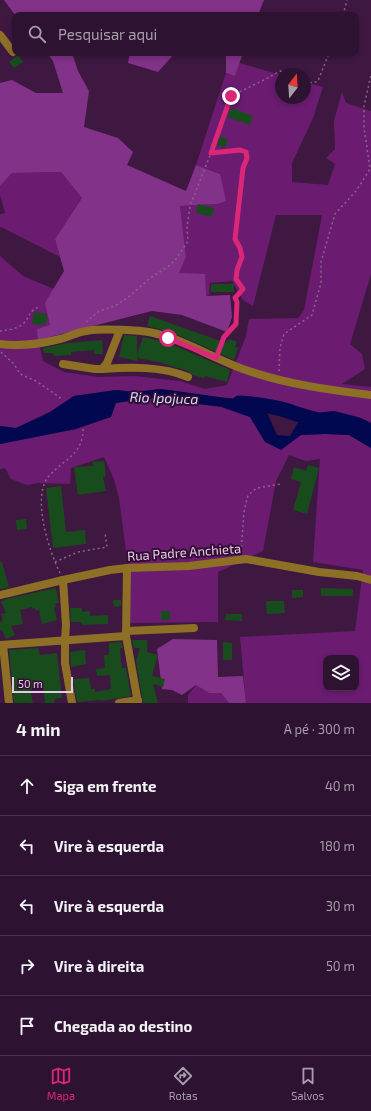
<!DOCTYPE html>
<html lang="pt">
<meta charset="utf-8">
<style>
body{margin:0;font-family:"Exo 2",sans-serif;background:#361b39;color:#f1f3f6}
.controls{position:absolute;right:12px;bottom:12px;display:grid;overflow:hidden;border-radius:8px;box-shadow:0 2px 6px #0003}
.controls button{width:36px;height:36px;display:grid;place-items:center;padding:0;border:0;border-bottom:1px solid #49324d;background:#2e1231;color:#f1f3f6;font:20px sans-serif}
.compass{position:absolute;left:275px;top:68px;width:36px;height:36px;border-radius:50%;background:#2e1231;box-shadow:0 2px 6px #0003;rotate:17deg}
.scale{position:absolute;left:12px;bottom:10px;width:61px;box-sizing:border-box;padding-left:4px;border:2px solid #e4cbe5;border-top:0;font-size:11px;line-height:14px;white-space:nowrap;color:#e4cbe5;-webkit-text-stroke:3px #340d36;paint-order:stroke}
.stop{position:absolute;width:12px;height:12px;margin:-9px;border:3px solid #db2777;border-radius:50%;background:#fff}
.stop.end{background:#db2777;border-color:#fff;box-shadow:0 1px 4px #0008}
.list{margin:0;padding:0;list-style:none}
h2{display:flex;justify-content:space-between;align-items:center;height:52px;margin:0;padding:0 16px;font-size:17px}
h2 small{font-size:13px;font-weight:400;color:#a79eab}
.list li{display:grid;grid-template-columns:26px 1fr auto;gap:12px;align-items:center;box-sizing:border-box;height:60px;padding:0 16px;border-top:1px solid #49324d}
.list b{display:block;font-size:15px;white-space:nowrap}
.list em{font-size:13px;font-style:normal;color:#a79eab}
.icon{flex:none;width:22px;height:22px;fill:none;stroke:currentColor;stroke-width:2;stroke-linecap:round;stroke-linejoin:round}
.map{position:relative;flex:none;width:371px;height:703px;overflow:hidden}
.search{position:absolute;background:#2e1231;box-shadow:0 2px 6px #0003;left:12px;right:12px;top:12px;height:44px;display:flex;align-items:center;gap:10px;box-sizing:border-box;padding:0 14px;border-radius:8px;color:#a79eab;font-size:15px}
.sheet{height:352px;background:#2e1231}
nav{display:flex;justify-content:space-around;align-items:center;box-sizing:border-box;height:56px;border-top:1px solid #49324d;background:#2e1231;font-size:11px;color:#a79eab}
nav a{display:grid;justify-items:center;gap:2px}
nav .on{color:#db2777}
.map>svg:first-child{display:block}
</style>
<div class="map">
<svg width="371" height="703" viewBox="0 0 371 703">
<rect width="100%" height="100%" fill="#3e1841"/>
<g fill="#6b1c71" fill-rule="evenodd">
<path d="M239,63L281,75V98H305V82L323,87L313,118L292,163V182L328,185L335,164L326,158L335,149L334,121L342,92L346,103L371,111V274L350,344L362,354L365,369L342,384L371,387V423L361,418L334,411L307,414L263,400L226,398L161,389L135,392L116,390L74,396L50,412L16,428L0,426V256L23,276L54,289L51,326L38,340L43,361L64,372L99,377L134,376L180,381L205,389L227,385L246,336L249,319L298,318L304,310L322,215H276L253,306L243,300L232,281L210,283L209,295L206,296L178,274L186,257L180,206L217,204L220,174L196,165L226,73L235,76Z"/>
<path d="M61,172L82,198L55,239L60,257L1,227L0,228V214L5,213L0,195V186L12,173Z"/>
<path d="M148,398L218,406L250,417L265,442L301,435L325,434L349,435L371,448V703H246L240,637L355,631L363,570L313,562L320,459L306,461L289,455L276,481L263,551L218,572V622L129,623V574L119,498L114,479L104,457L71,468L70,484L38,483L27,485L11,479L5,468L0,469V444L76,429L115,403ZM326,658H356V688H326Z"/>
<path d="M196,685L209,693H221L229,703H188V695Z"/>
</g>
<g fill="#833289">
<path d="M4,0H264L258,15H15Z"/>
<path d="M47,53H72L78,71L89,91L84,127L118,138L133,152L127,165L186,191L196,165L220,174L226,201L217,204L180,206L186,257L179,273L205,274L206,296L230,295L232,317L227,332L182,315L152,311L38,340L37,329L50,325L45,303L64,271L55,239L82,198L61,172L12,173L0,186V83L12,80L36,93H63L53,61Z"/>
<path d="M130,53H175L158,72L128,63Z"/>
<path d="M226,53H243L235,76L226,73Z"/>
<path d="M173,639L217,640L218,677L243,676L246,703H229L221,693H209L196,685L182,695L172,690L162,689L157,649Z"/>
</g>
<path fill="#010850" d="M161,389L226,398L253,400L268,415L277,435L290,436L297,424L307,414L334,411L361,418L371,423V448L349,435L325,434L301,435L281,450L265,442L250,417L222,407L148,398L116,403L111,417L76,429L0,444V426L16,428L50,412L74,396L116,390L135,392Z"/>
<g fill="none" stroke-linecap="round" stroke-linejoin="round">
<path stroke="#010850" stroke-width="15" d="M239,403C256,404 272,406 288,411C300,415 311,419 324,421"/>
</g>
<g fill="#184c1d">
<path d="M18,55L23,62L14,68L9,62Z"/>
<path d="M232,108L253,116L250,125L227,117Z"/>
<path d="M220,136L228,139L225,148L217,145Z"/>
<path d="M198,204L214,208L212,217L196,213Z"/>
<rect x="211" y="284" width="23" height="8"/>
<path d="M34,312L47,314L46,325L32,324Z"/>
<path d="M150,316L226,343V341L228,342L229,339L237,342L235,347L238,348L234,360L183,337L169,332L147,326Z"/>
<path d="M124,335L137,336V355L143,337L166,342L230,370L227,382L205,376L204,378L193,375L188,371L158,362L137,358V361L119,357Z"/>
<path d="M102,340L103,354H94V350L71,352V355L54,356L53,353H44L43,348L67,343Z"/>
<path d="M104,461L106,476L103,477L106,491L78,495L74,467L93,466L92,462Z"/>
<path d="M308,465L319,468L307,514L293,510L301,482L291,479L294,467L306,471Z"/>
<path d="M61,486L66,532L85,530L86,544L53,548L46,488Z"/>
<path d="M26,519L27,529L17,530L16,520Z"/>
<path d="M0,562H2L9,587L2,589H0Z"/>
<path d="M56,588L59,603L55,604L56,607H54L57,620L42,624L39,610L36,611L35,608L33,609L32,607L20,610L23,624L11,626L15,635L6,639L2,630L0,631V622L3,621L1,614L6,613L1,602L6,599Z"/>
<path d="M321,588L353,589V596H321Z"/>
<path d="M292,590H303V597L292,598Z"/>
<path d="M113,600H121V606L114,607Z"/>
<path d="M266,601H284L285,613L267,614Z"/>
<path d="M70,608H82V612L90,611V616L108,615V624L82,625L81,622H71Z"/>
<rect x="161" y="611" width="9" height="9"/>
<path d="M226,614H242V621L225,620Z"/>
<path d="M132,640H147V652L158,655L152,676L165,679L163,687L153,684L158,703H143L136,661L140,648H134Z"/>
<path d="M121,642L123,648H120L121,663H122V668H126L131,696L101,701V700L77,702L73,679L89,678L91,689H95V692L111,689L110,675L97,676L96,669L105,668L104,655H109V643Z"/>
<path d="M223,642L232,643V660H223Z"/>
<path d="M38,648L40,655L57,653L62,698L54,699L55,703H45L43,687L30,689L33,703H14L9,650Z"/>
<path d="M85,650L86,664L71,667L70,652Z"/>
</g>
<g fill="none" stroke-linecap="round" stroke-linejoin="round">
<g stroke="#876789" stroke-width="1.5" stroke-dasharray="2 3" stroke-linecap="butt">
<path d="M343,15L347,0"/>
<path d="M305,81L313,83L318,81L329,53"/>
<path d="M211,153L240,150L246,152L247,158L243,167L235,239L240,248L242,257L237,270L236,279L243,289L235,298L237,302L236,324L224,337L219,351"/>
<path d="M86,322L99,311L115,306L131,295L149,279L169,266L176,259L188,241L187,227L190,206L209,158L231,96L264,80L280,71L288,74"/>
<path d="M0,331C8,330 19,329 25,322C32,313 27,313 40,306"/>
<path d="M1,352L14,364L20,374L36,381L62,399"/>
<path d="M279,371L280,348L284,334L312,315L321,283V262L335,214L356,191L370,169L364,127V106L371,75"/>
<path d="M241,552L244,512L248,495L257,488L281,484"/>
<path d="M55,562L78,552L107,547L105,533"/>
<path d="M60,573C49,551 31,496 49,476C65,458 84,455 83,426"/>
</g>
<g stroke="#8e6f26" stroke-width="8">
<path d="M0,35L13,52"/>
<path d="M0,344C21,347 40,344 60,339C69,337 77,332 86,331C102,328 124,330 141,331C176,334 213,359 246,370C286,384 329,390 371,395"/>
<path d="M63,364L95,369H102L107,363L120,330"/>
<path d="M102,369C131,367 161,366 188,377"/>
<path d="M127,568L126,636L138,703"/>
<path d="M63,580L66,625L65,640V663L72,703"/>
<path d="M126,631L194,628"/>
<path d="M0,645L126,636"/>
<path d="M3,645L9,703"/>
<path d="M119,703L138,700"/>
</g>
<path stroke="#8e6f26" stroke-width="8" d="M0,595L63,580L110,570L127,568L189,566L246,559L319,572L357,576L371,580"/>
</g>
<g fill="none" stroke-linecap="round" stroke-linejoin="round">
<path stroke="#db2777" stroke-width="5" d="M168,338L216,358L224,337L236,324L237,302L235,298L243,289L236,279L237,270L242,257L240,248L235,239L243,168L247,158L246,152L240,150L211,153L231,96"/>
</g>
<g text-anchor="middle" stroke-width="4" stroke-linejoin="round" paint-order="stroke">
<g font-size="13" fill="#e4cbe5" stroke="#340d36">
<text transform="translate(184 552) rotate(-4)" y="5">Rua Padre Anchieta</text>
</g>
<g font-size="14" font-style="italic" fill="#d2def8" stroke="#340d36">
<text transform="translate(164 398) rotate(2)" y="5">Rio Ipojuca</text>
</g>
</g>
</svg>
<div class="controls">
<button><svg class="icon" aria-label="layers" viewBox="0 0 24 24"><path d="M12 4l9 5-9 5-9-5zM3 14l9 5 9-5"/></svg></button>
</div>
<svg class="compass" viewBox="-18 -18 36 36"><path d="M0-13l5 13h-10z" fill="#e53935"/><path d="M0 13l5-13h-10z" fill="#a79eab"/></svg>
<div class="scale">50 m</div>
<div class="stop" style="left:168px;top:338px"></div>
<div class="stop end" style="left:231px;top:96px"></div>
<div class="search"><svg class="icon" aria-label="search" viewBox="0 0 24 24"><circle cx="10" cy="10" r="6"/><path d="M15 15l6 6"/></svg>Pesquisar aqui</div>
</div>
<section class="sheet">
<h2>4 min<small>A pé · 300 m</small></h2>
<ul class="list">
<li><svg class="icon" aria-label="ahead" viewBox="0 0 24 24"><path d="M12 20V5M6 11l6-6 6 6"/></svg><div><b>Siga em frente</b></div><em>40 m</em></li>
<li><svg class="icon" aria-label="left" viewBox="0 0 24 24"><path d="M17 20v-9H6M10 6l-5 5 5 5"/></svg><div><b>Vire à esquerda</b></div><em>180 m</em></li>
<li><svg class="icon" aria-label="left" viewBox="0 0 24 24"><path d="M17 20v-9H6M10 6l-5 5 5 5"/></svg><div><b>Vire à esquerda</b></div><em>30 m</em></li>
<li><svg class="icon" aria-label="right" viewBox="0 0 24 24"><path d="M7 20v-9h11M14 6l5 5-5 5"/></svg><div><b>Vire à direita</b></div><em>50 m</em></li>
<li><svg class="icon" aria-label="arrive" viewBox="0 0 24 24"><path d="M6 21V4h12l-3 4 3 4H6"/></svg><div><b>Chegada ao destino</b></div></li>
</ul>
</section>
<nav>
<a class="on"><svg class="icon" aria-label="map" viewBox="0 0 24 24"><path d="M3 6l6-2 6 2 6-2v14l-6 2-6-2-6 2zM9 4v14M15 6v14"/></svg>Mapa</a>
<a><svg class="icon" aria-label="directions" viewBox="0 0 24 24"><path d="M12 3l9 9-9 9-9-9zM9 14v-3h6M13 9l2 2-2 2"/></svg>Rotas</a>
<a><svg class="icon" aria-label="saved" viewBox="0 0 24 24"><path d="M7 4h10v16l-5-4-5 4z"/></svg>Salvos</a>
</nav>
